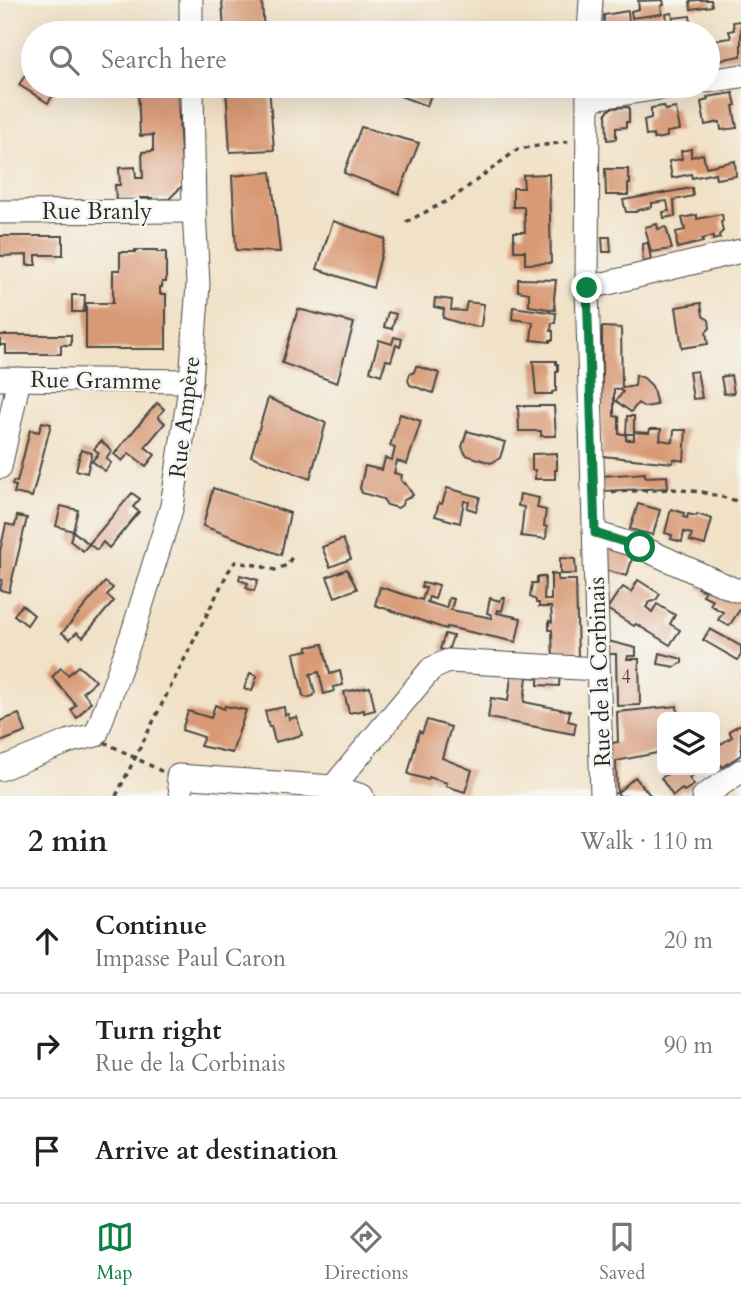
<!DOCTYPE html>
<meta charset="utf-8">
<style>
body{margin:0;font-family:Cardo,serif;background:#f6f6f6;color:#222}
.controls{position:absolute;right:21px;bottom:21px;display:grid;overflow:hidden;border-radius:10px;box-shadow:0 7px 28px #0002}
.controls button{width:63px;height:63px;display:grid;place-items:center;padding:0;border:0;border-bottom:2px solid #e0e0e0;background:#fff;color:#222;font:35px sans-serif}
.stop{position:absolute;width:21px;height:21px;margin:-16px;border:5px solid #0b8043;border-radius:50%;background:#fff}
.stop.end{background:#0b8043;border-color:#fff;box-shadow:0 2px 7px #0008}
.list{margin:0;padding:0;list-style:none}
h2{display:flex;justify-content:space-between;align-items:center;height:91px;margin:0;padding:0 28px;font-size:30px}
h2 small{font-size:23px;font-weight:400;color:#767676}
.list li{display:grid;grid-template-columns:46px 1fr auto;gap:21px;align-items:center;box-sizing:border-box;height:105px;padding:0 28px;border-top:2px solid #e0e0e0}
.list b{display:block;font-size:26px;white-space:nowrap}
.list p{margin:0;font-size:23px;white-space:nowrap;color:#767676}
.list em{font-size:23px;font-style:normal;color:#767676}
.icon{flex:none;width:38px;height:38px;fill:none;stroke:currentColor;stroke-width:2;stroke-linecap:round;stroke-linejoin:round}
.map{position:relative;flex:none;width:741px;height:796px;overflow:hidden}
.search{position:absolute;background:#fff;box-shadow:0 7px 28px #0002;left:21px;right:21px;top:21px;height:77px;display:flex;align-items:center;gap:18px;box-sizing:border-box;padding:0 24px;border-radius:38px;color:#767676;font-size:26px}
.sheet{height:406px;background:#fff}
nav{display:flex;justify-content:space-around;align-items:center;box-sizing:border-box;height:98px;border-top:2px solid #e0e0e0;background:#fff;font-size:19px;color:#767676}
nav a{display:grid;justify-items:center;gap:4px}
nav .on{color:#0b8043}
.map>svg:first-child{display:block}
</style>
<div class="map">
<svg width="741" height="796" viewBox="0 0 741 796">
<rect width="100%" height="100%" fill="#f6f6f2"/>
<filter id="ink" filterUnits="userSpaceOnUse"><feTurbulence type="fractalNoise" baseFrequency=".0143" numOctaves="2"/><feDisplacementMap in="SourceGraphic" scale="14" xChannelSelector="R" yChannelSelector="G"/><feConvolveMatrix kernelMatrix="1 2 1 2 8 2 1 2 1" color-interpolation-filters="sRGB"/></filter>
<filter id="wash" filterUnits="userSpaceOnUse"><feTurbulence type="fractalNoise" baseFrequency=".00686" numOctaves="4" result="noise"/><feDisplacementMap in="SourceGraphic" scale="28" xChannelSelector="R" yChannelSelector="G"/><feGaussianBlur stdDeviation="1.57" result="paint"/><feColorMatrix in="noise" values="0 0 0 0 0 0 0 0 0 0 0 0 0 0 0 0 0 1.4 0 .05"/><feComposite in="paint" operator="in"/></filter>
<g filter="url(#wash)">
<rect width="100%" height="100%" fill="#f1e1c6"/>
<g id="blocks">
<g fill="#d89974">
<path d="M222,0H262L264,33H224Z"/>
<path d="M663,0L664,5L661,6L662,14L632,18L631,11L639,9L638,1Z"/>
<path d="M698,0H711L712,6L691,9L690,1Z"/>
<path d="M628,11L629,22L632,21V27H635L636,33H603L604,15Z"/>
<path d="M672,13L673,18L690,16L692,28L669,32L666,14Z"/>
<path d="M60,20L81,33H51Z"/>
<path d="M741,21V56L708,62V41L731,38L729,31L734,30L733,22Z"/>
<path d="M174,23L175,33H136L135,25Z"/>
<path d="M33,62V86H59L48,103L19,85Z"/>
<path d="M150,86H177L183,185L169,199L152,200V198H140V200H116L115,185H120L119,168L135,167L136,178H143L142,152L153,151V135L140,136L138,88L150,87Z"/>
<path d="M226,86H269L274,150L230,152Z"/>
<path d="M373,86H434L427,106Z"/>
<path d="M733,93L736,105L733,106L737,128L721,130L720,122L705,125L701,102L708,100L707,97Z"/>
<path d="M664,106L665,110L676,108L680,130L667,132V137L654,139L653,135L646,136L644,120L651,118V108Z"/>
<path d="M629,107V122H626V127L616,128V139L607,140L606,113L611,108Z"/>
<path d="M361,127L419,143L399,194L344,173Z"/>
<path d="M691,149V157L703,154L706,167L735,161L736,176L716,179L715,173L692,178L691,174L672,178L669,161L682,159L681,151Z"/>
<path d="M605,169H628V179H630V184H628V195H606Z"/>
<path d="M271,172L280,252L236,250L232,176Z"/>
<path d="M549,174L551,263L525,264V251H514V232H525L524,207H513V188H524L523,175Z"/>
<path d="M692,188L693,196L674,200L675,216L664,218L663,212L669,211L667,201L652,203V207L639,210L636,212H626L623,200Z"/>
<path d="M722,214L723,221L721,222L723,231L719,235L720,238L713,240V236L702,239L703,242L677,248L676,232L685,230L682,218L697,215V219Z"/>
<path d="M333,221L385,239L373,288L317,269Z"/>
<path d="M657,224L658,229L666,227L672,249L651,252L645,227Z"/>
<path d="M0,236H63V255H36V265H27V255L0,256Z"/>
<path d="M602,237H610L611,252H603Z"/>
<path d="M648,243L651,260L643,262L642,244Z"/>
<path d="M135,250H157V252H166V282H162V287H160V294H166V349H86V303H113V270H120V252H135Z"/>
<path d="M518,279L556,280L554,299L555,310L529,306V293L518,291Z"/>
<path d="M72,295H85L84,312H72Z"/>
<path d="M435,298L452,300L451,310L465,311L467,302L484,304L481,326L478,327L463,324L443,318L444,309L434,307Z"/>
<path d="M701,303L703,316L709,320L710,328L706,332L708,344L682,348L676,307Z"/>
<path d="M513,307L556,313L555,323H552L551,331H553V340H550V342L531,340L533,322L512,319Z"/>
<path d="M298,309L354,323L337,383L282,363Z"/>
<path d="M388,312L396,314L392,329L384,327Z"/>
<path d="M602,327L621,328L622,388L635,386L636,375L644,378L652,386L657,405L644,407L638,403L631,412L616,401L623,392L619,389H614V416L619,417V434H626V440H634V434H626L627,416H634V432L649,433L650,429H661L660,440L673,442L674,430H686L684,461L673,459V463L602,456Z"/>
<path d="M0,335H71V345H61V354H6V345H0Z"/>
<path d="M394,337L402,339L400,347L396,345L391,361L386,360L381,375L370,371L379,340L392,344Z"/>
<path d="M533,361H556V364H558V372H556V391L552,392V394H536Z"/>
<path d="M416,366L439,373L433,393L410,385L408,380L410,374L414,372Z"/>
<path d="M697,371L702,398L693,399L689,372Z"/>
<path d="M731,375L734,393L724,394L721,377Z"/>
<path d="M268,398L326,423L310,479L251,456Z"/>
<path d="M157,403L164,409L158,417L165,423L145,447L155,455L146,466L129,453L122,461L114,454Z"/>
<path d="M518,406H554L556,436H541V431H519Z"/>
<path d="M400,414L421,421L407,464L397,461L394,473L402,475L401,480L404,484L405,483L413,495L403,501L402,505L398,508L387,505L383,499L362,493L360,488L365,466L382,470L385,458L392,460L395,448L390,446Z"/>
<path d="M42,422L51,424L32,497L14,493L16,486L12,485L13,481L17,482L30,430L39,432Z"/>
<path d="M467,431L505,442L500,458L491,463L466,455L462,447Z"/>
<path d="M101,441L112,451L106,458L111,463L105,471L92,461L99,453L94,449Z"/>
<path d="M81,450L92,453L87,473L76,470Z"/>
<path d="M557,453V470H555V479H535V470H532V454Z"/>
<path d="M645,473V477L667,476L668,488L602,491V476Z"/>
<path d="M213,488L290,513L281,555L203,526Z"/>
<path d="M447,488L480,497L476,511L467,508L469,502L464,501L460,523L435,516L439,503L442,504Z"/>
<path d="M132,493L140,499L133,507L139,512L109,548L103,542L97,550L89,544L83,551L70,541L73,531L56,526L61,506L78,510L73,531L89,544Z"/>
<path d="M520,494L539,498L537,508L546,510L544,526L547,527L546,539L521,536L524,507L518,506Z"/>
<path d="M638,504L660,510L653,535L630,529Z"/>
<path d="M671,509L684,513L683,517L687,518L688,514L696,516L697,514L712,519L705,545L690,541L692,534L684,532L682,542L671,539L672,535L665,533Z"/>
<path d="M17,516L27,518L9,592L0,590L2,580L0,579V551L6,524L15,526Z"/>
<path d="M343,539L351,559L330,567L322,547Z"/>
<path d="M602,540L635,549L627,576L601,569Z"/>
<path d="M560,558L575,559L576,574H560Z"/>
<path d="M347,569L357,589L335,597L327,577Z"/>
<path d="M551,574L558,575V580H576L578,658L553,662L552,630H549V621L552,622L551,607H539V603H536V600L530,597L532,583H537V577H545L544,600H551Z"/>
<path d="M240,575L258,580L254,591L246,588L248,583L239,580Z"/>
<path d="M703,579L741,600V608L729,626L718,620L723,612L710,605L713,600L703,595L705,591L698,588Z"/>
<path d="M638,580L660,594L656,600L648,603H649L646,607L652,612L657,604L675,615L670,624L680,630L670,645L636,624L634,626L607,609L619,591H620L623,587L631,592Z"/>
<path d="M105,582L113,588L107,595L114,601L83,637L77,632L70,639L62,633Z"/>
<path d="M422,583L432,585V583L439,585L435,599L429,597L427,602L446,608L449,598L454,599L451,610L492,618V615L487,613L490,598L500,601L502,597L505,598L502,611L498,610L497,613L521,618L516,642L447,627L446,629L375,605L380,587L422,600L426,588L421,587Z"/>
<path d="M22,605L34,615L27,625L14,615Z"/>
<path d="M710,629L741,646V654L738,660L703,640Z"/>
<path d="M445,634L453,636L448,651L440,649Z"/>
<path d="M604,640L636,648V656H628L627,659H639L640,705L617,706L616,654H604Z"/>
<path d="M323,644L330,674L340,671L343,685L333,687L334,691L324,694L319,672L310,674L315,693L313,696L307,698L303,696L294,653L308,650L307,647Z"/>
<path d="M660,653L682,659V663L675,667L658,664Z"/>
<path d="M78,666L96,681L83,692L91,702L77,718L71,710L76,705L52,677L61,668L68,675Z"/>
<path d="M512,669L560,672L559,686L538,685V678L527,677L524,702L570,711L568,721L576,723L574,734L488,718L491,698L508,701Z"/>
<path d="M250,673L257,676L252,691L244,689Z"/>
<path d="M370,687L375,710L364,713V710L349,713L344,692Z"/>
<path d="M215,705L224,709L225,706L246,710L232,753L200,746L204,737L182,730L188,711L211,718Z"/>
<path d="M677,706L678,717H662V752L616,761L617,793L609,794L607,744L618,742L617,712Z"/>
<path d="M284,707L285,715L288,714L289,719L297,717L302,735L275,742L271,726L269,727L265,711Z"/>
<path d="M19,714L26,732L0,742V721Z"/>
<path d="M427,720L451,727L442,758L472,770L465,792L446,786L447,783L429,777L428,780L408,774L419,731L422,733Z"/>
<path d="M741,724V755L722,767L715,756V744L716,747L732,737L729,731Z"/>
<path d="M674,770H693L696,773L689,778L694,785L684,791L682,789L673,796L661,778Z"/>
<path d="M635,777L651,796H620L617,793Z"/>
</g>
</g>
</g>
<g filter="url(#ink)">
<use href="#blocks" fill-opacity="0" stroke="#494642" stroke-width="2"/>
<g fill="none" stroke-linecap="round" stroke-linejoin="round">
<defs>
<g id="minor">
<path d="M191,0V33"/>
<path d="M589,33L591,0"/>
<path d="M708,81L741,76"/>
<path d="M588,86L587,288L602,796"/>
<path d="M588,99L673,86"/>
<path d="M0,212L194,211"/>
<path d="M587,288L741,251"/>
<path d="M0,379L191,381"/>
<path d="M0,467L19,379"/>
<path d="M595,533L640,547L735,590H741"/>
<path d="M0,769L70,741L96,735L133,632L172,506L191,381L198,284L194,211L192,86"/>
<path d="M333,787L431,669L448,661L598,669"/>
<path d="M182,796L178,776L333,787L362,796"/>
<path d="M704,796L741,771"/>
</g>
</defs>
<use href="#minor" stroke="#494642" stroke-width="25"/>
<g stroke="#494642" stroke-width="3.5" stroke-dasharray="5 5" stroke-linecap="butt">
<path d="M406,222L453,198L518,149L571,141"/>
<path d="M612,492L672,489L702,492L741,502"/>
<path d="M116,796L228,572L235,562L256,565L275,570L287,565L292,557"/>
</g>
<use href="#minor" stroke="#fff" stroke-width="23"/>
<path stroke="#494642" stroke-width="3.5" stroke-dasharray="5 5" stroke-linecap="butt" d="M104,742L167,774"/>
</g>
</g>
<g fill="none" stroke-linecap="round" stroke-linejoin="round" filter="url(#ink)">
<path stroke="#0b8043" stroke-width="9" d="M587,288L595,533L640,547"/>
</g>
<g text-anchor="middle" stroke-width="5" stroke-linejoin="round" paint-order="stroke">
<g font-size="19" fill="#56463d">
<text x="626" y="683">4</text>
</g>
<g font-size="23" fill="#2b2b2b" stroke="#f6f6f2">
<text x="97" y="219">Rue Branly</text>
<text transform="translate(96 380) rotate(1)" y="8">Rue Gramme</text>
<text transform="translate(184 417) rotate(-83)" y="8">Rue Ampère</text>
<text transform="translate(599 672) rotate(-92)" y="8">Rue de la Corbinais</text>
</g>
</g>
</svg>
<div class="controls">
<button><svg class="icon" aria-label="layers" viewBox="0 0 24 24"><path d="M12 4l9 5-9 5-9-5zM3 14l9 5 9-5"/></svg></button>
</div>
<div class="stop" style="left:640px;top:547px"></div>
<div class="stop end" style="left:587px;top:288px"></div>
<div class="search"><svg class="icon" aria-label="search" viewBox="0 0 24 24"><circle cx="10" cy="10" r="6"/><path d="M15 15l6 6"/></svg>Search here</div>
</div>
<section class="sheet">
<h2>2 min<small>Walk · 110 m</small></h2>
<ul class="list">
<li><svg class="icon" aria-label="ahead" viewBox="0 0 24 24"><path d="M12 20V5M6 11l6-6 6 6"/></svg><div><b>Continue</b><p>Impasse Paul Caron</p></div><em>20 m</em></li>
<li><svg class="icon" aria-label="right" viewBox="0 0 24 24"><path d="M7 20v-9h11M14 6l5 5-5 5"/></svg><div><b>Turn right</b><p>Rue de la Corbinais</p></div><em>90 m</em></li>
<li><svg class="icon" aria-label="arrive" viewBox="0 0 24 24"><path d="M6 21V4h12l-3 4 3 4H6"/></svg><div><b>Arrive at destination</b></div></li>
</ul>
</section>
<nav>
<a class="on"><svg class="icon" aria-label="map" viewBox="0 0 24 24"><path d="M3 6l6-2 6 2 6-2v14l-6 2-6-2-6 2zM9 4v14M15 6v14"/></svg>Map</a>
<a><svg class="icon" aria-label="directions" viewBox="0 0 24 24"><path d="M12 3l9 9-9 9-9-9zM9 14v-3h6M13 9l2 2-2 2"/></svg>Directions</a>
<a><svg class="icon" aria-label="saved" viewBox="0 0 24 24"><path d="M7 4h10v16l-5-4-5 4z"/></svg>Saved</a>
</nav>
